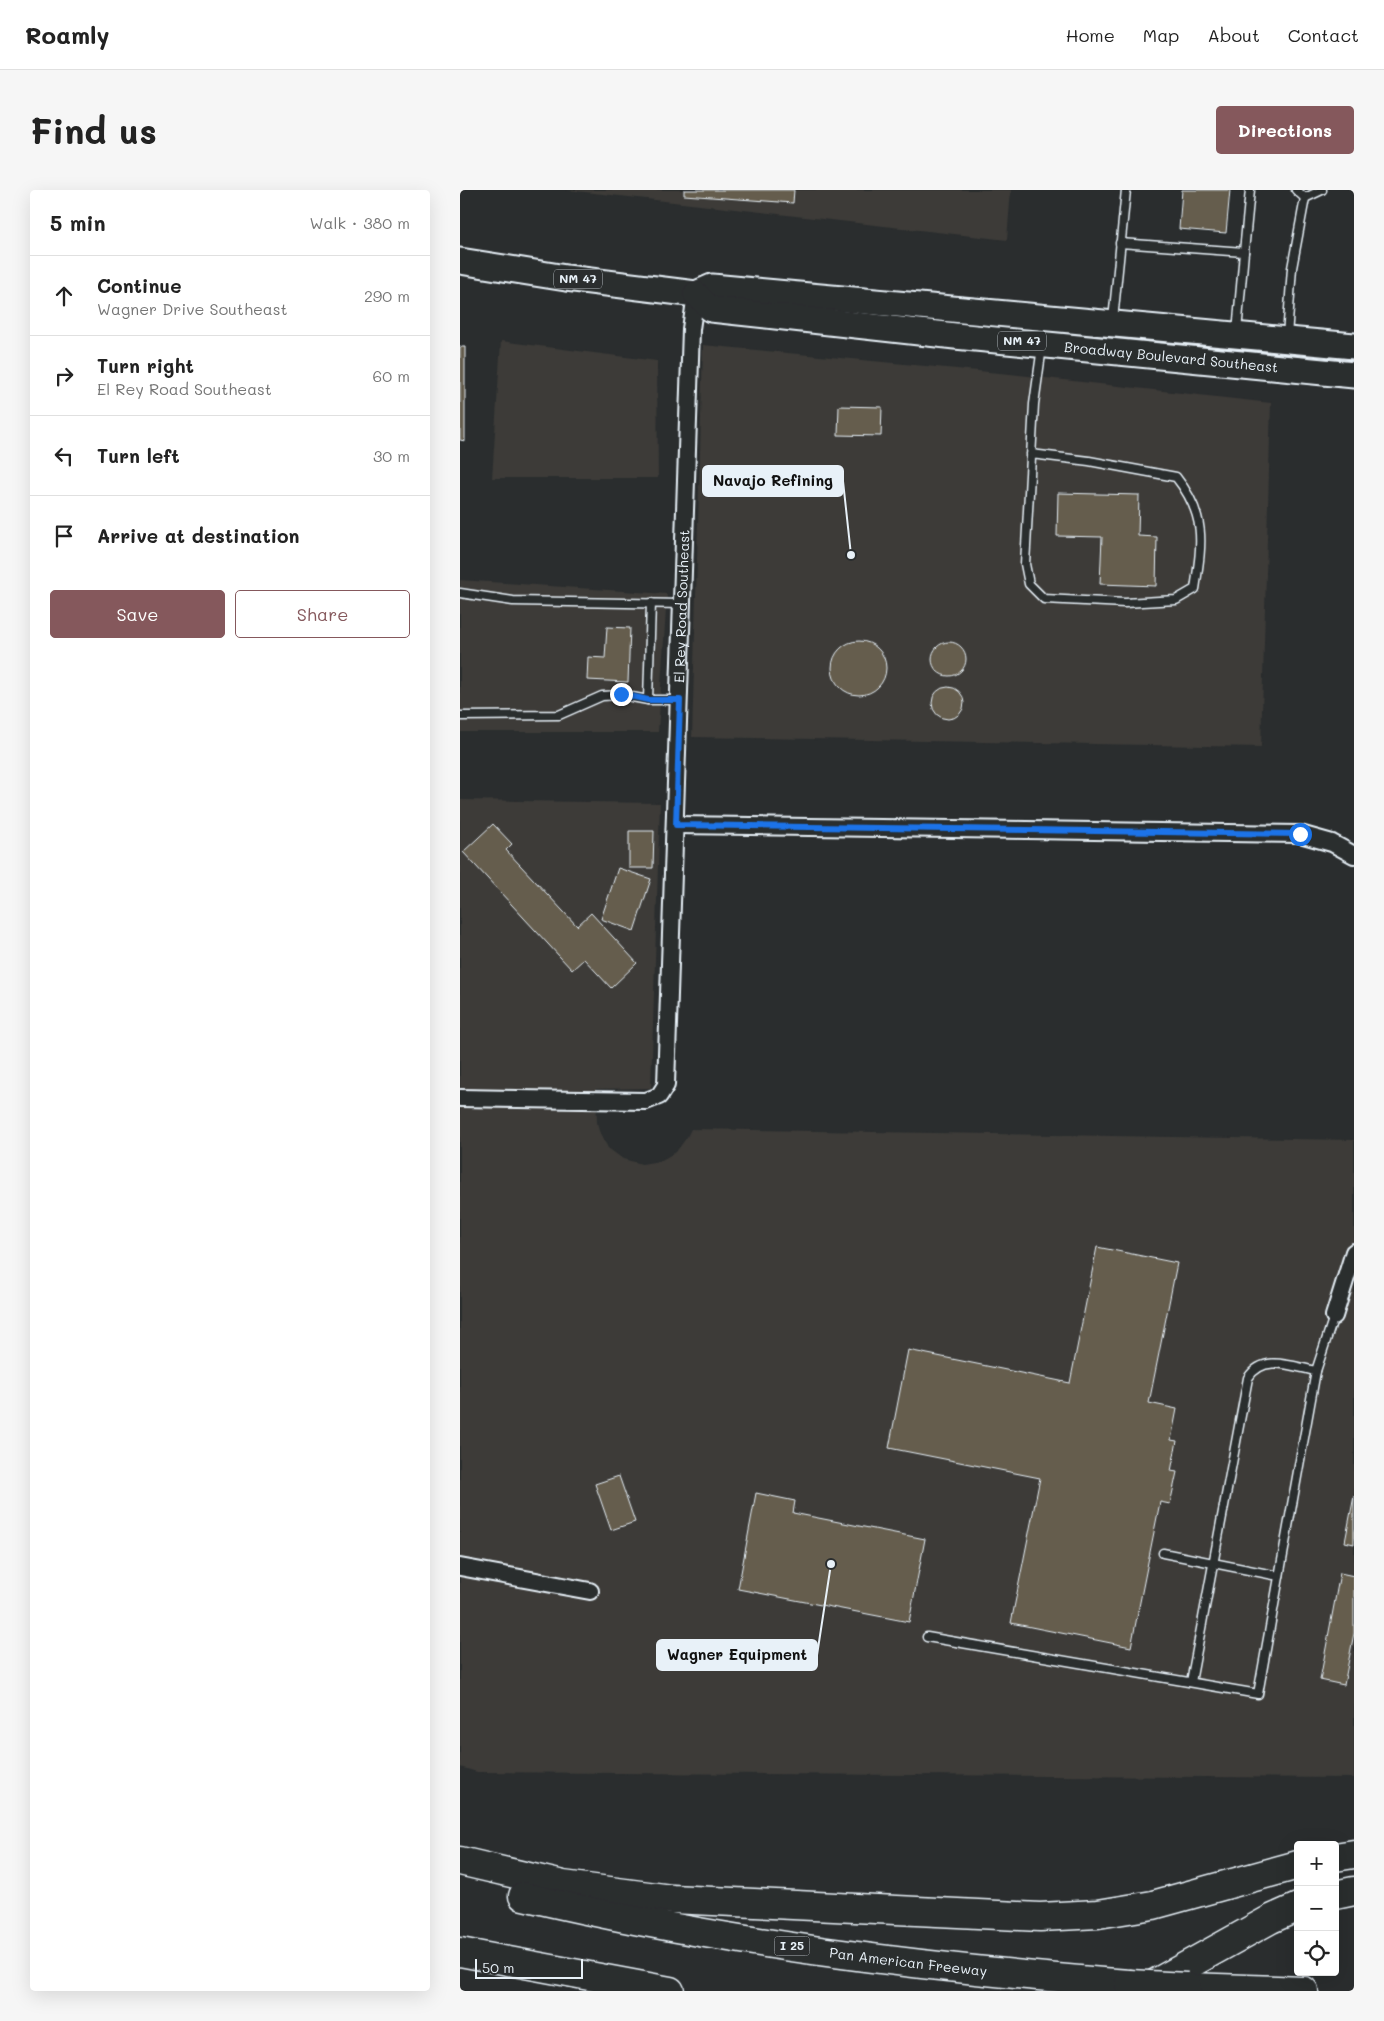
<!DOCTYPE html>
<meta charset="utf-8">
<style>
body{margin:0;font-family:Mali,sans-serif;background:#f6f6f6;color:#222}
.controls{position:absolute;right:15px;bottom:15px;display:grid;overflow:hidden;border-radius:5px;box-shadow:0 5px 20px #0002}
.controls button{width:45px;height:45px;display:grid;place-items:center;padding:0;border:0;border-bottom:1px solid #e0e0e0;background:#fff;color:#222;font:25px sans-serif}
.scale{position:absolute;left:15px;bottom:12px;width:108px;box-sizing:border-box;padding-left:5px;border:2px solid #e8f1f8;border-top:0;font-size:14px;line-height:18px;white-space:nowrap;color:#e8f1f8;-webkit-text-stroke:4px #2a2d2e;paint-order:stroke}
.stop{position:absolute;width:15px;height:15px;margin:-11px;border:4px solid #1a73e8;border-radius:50%;background:#fff}
.stop.end{background:#1a73e8;border-color:#fff;box-shadow:0 1px 5px #0008}
.list{margin:0;padding:0;list-style:none}
h2{display:flex;justify-content:space-between;align-items:center;height:65px;margin:0;padding:0 20px;font-size:21px}
h2 small{font-size:16px;font-weight:400;color:#767676}
.list li{display:grid;grid-template-columns:32px 1fr auto;gap:15px;align-items:center;box-sizing:border-box;height:80px;padding:0 20px;border-top:1px solid #e0e0e0}
.list b{display:block;font-size:19px;white-space:nowrap}
.list p{margin:0;font-size:16px;white-space:nowrap;color:#767676}
.list em{font-size:16px;font-style:normal;color:#767676}
.actions{display:flex;gap:10px;padding:15px 20px}
.actions a{flex:1;padding:11px 0;border:1px solid #85585c;border-radius:5px;text-align:center;font-size:18px;color:#85585c}
.actions .main{background:#85585c;color:#fff}
.icon{flex:none;width:28px;height:28px;fill:none;stroke:currentColor;stroke-width:2;stroke-linecap:round;stroke-linejoin:round}
.map{position:relative;flex:none;width:894px;height:1801px;overflow:hidden;border-radius:5px}
header{display:flex;align-items:center;gap:30px;box-sizing:border-box;height:70px;padding:0 25px;background:#fff;border-bottom:1px solid #e0e0e0}
header strong{font-size:24px}
nav{display:flex;gap:28px;margin-inline-start:auto;font-size:18px}
.intro{display:flex;align-items:center;justify-content:space-between;box-sizing:border-box;height:120px;padding:0 30px}
h1{margin:0;font-size:35px}
.button{padding:12px 22px;border-radius:5px;background:#85585c;color:#fff;font-size:18px;font-weight:700}
main{display:flex;gap:30px;padding:0 30px}
aside{flex:1;background:#fff;border-radius:5px;box-shadow:0 5px 20px #0002}
.map>svg:first-child{display:block}
</style>
<header>
<strong>Roamly</strong>
<nav><a>Home</a><a>Map</a><a>About</a><a>Contact</a></nav>
</header>
<div class="intro"><h1>Find us</h1><a class="button">Directions</a></div>
<main>
<aside>
<h2>5 min<small>Walk · 380 m</small></h2>
<ul class="list">
<li><svg class="icon" aria-label="ahead" viewBox="0 0 24 24"><path d="M12 20V5M6 11l6-6 6 6"/></svg><div><b>Continue</b><p>Wagner Drive Southeast</p></div><em>290 m</em></li>
<li><svg class="icon" aria-label="right" viewBox="0 0 24 24"><path d="M7 20v-9h11M14 6l5 5-5 5"/></svg><div><b>Turn right</b><p>El Rey Road Southeast</p></div><em>60 m</em></li>
<li><svg class="icon" aria-label="left" viewBox="0 0 24 24"><path d="M17 20v-9H6M10 6l-5 5 5 5"/></svg><div><b>Turn left</b></div><em>30 m</em></li>
<li><svg class="icon" aria-label="arrive" viewBox="0 0 24 24"><path d="M6 21V4h12l-3 4 3 4H6"/></svg><div><b>Arrive at destination</b></div></li>
</ul>
<div class="actions"><a class="main">Save</a><a>Share</a></div>
</aside>
<div class="map">
<svg width="894" height="1801" viewBox="0 0 894 1801">
<rect width="100%" height="100%" fill="#2a2d2e"/>
<filter id="ink" filterUnits="userSpaceOnUse"><feTurbulence type="fractalNoise" baseFrequency=".02" numOctaves="2"/><feDisplacementMap in="SourceGraphic" scale="10" xChannelSelector="R" yChannelSelector="G"/><feConvolveMatrix kernelMatrix="1 2 1 2 8 2 1 2 1" color-interpolation-filters="sRGB"/></filter>
<g filter="url(#ink)">
<g fill="#3c3b38">
<path d="M107,0H551L547,50Z"/>
<path d="M41,151L197,171L198,288H32Z"/>
<path d="M243,155L550,184L811,213L801,557L232,547Z"/>
<path d="M0,390L207,404L198,542H0Z"/>
<path d="M0,610L200,613L191,898L136,899L137,932L139,941L148,958L163,969L182,974L200,971L216,962L227,947L231,939L894,950V1588L17,1582L0,1577Z"/>
</g>
<g fill="#655d4e" stroke="#e8f1f8">
<path d="M224,0H334L333,13L224,5Z"/>
<path d="M722,0H770L766,43L719,39Z"/>
<path d="M0,157H5V251L0,250Z"/>
<path d="M379,216L422,217L421,246L378,245Z"/>
<path d="M598,303L679,305L678,346L697,347L696,396L640,394L642,347L597,346Z"/>
<path d="M147,437L170,438L168,492L127,490L128,467L145,468Z"/>
<circle cx="399" cy="478" r="27"/>
<circle cx="489" cy="469" r="17"/>
<circle cx="488" cy="513" r="16"/>
<path d="M33,634L52,654L46,660L117,736L131,723L177,773L151,798L124,769L112,780L3,662Z"/>
<path d="M169,641H194L193,678H169Z"/>
<path d="M158,678L191,689L174,741L141,729Z"/>
<path d="M637,1057L717,1073L689,1213L717,1219L711,1250L717,1251L711,1281L717,1282L710,1314L700,1312L671,1457L551,1433L580,1288L429,1258L448,1160L610,1193Z"/>
<path d="M159,1286L175,1332L151,1340L135,1294Z"/>
<path d="M296,1303L335,1311L333,1323L465,1349L449,1432L278,1399Z"/>
<path d="M894,1306V1354L885,1352Z"/>
<path d="M880,1383L894,1386V1443L884,1495L860,1490Z"/>
</g>
<g fill="none" stroke-linecap="round" stroke-linejoin="round">
<defs>
<g id="service">
<path d="M836,0L845,8"/>
<path d="M845,8L862,0"/>
<path d="M660,53L784,62L790,0"/>
<path d="M653,130L666,0"/>
<path d="M777,142L784,62"/>
<path d="M827,146L832,78L845,8"/>
<path d="M571,264L629,271L716,287C747,326 742,353 735,399L716,410L665,413L584,409L569,394L565,374L574,214L582,157"/>
<path d="M0,403L53,411L222,414"/>
<path d="M191,413L188,510H220"/>
<path d="M0,526L99,525L142,506L161,505L188,510"/>
<path d="M703,1363L819,1386"/>
<path d="M467,1447L798,1504L856,1181L874,1126"/>
<path d="M731,1492L788,1188C804,1163 833,1177 856,1181"/>
</g>
<g id="minor">
<path d="M216,635L840,644L872,653L894,665"/>
<path id="s1" d="M0,908L186,911L199,906L206,895L231,139L236,104"/>
<path d="M874,1126L894,1062"/>
<path d="M0,1377L130,1401"/>
</g>
<g id="primary">
<path d="M0,71L106,88L236,104L252,97L894,156"/>
<path id="s2" d="M236,104L251,119L495,146L894,185"/>
</g>
<g id="motorway">
<path d="M875,1667L894,1664"/>
<path d="M0,1671L103,1695L212,1709L580,1727L638,1724L693,1715L838,1675"/>
<path d="M875,1705L894,1701"/>
<path id="s3" d="M63,1706C261,1753 466,1778 669,1794"/>
<path d="M0,1762L210,1801"/>
<path d="M727,1797L844,1801"/>
<path d="M683,1800L811,1729L838,1717"/>
</g>
</defs>
<use href="#service" stroke="#e8f1f8" stroke-width="11"/>
<use href="#minor" stroke="#e8f1f8" stroke-width="20"/>
<use href="#primary" stroke="#e8f1f8" stroke-width="29"/>
<use href="#motorway" stroke="#e8f1f8" stroke-width="31"/>
<use href="#service" stroke="#2a2d2e" stroke-width="8"/>
<use href="#minor" stroke="#2a2d2e" stroke-width="16"/>
<use href="#primary" stroke="#2a2d2e" stroke-width="25"/>
<use href="#motorway" stroke="#2a2d2e" stroke-width="28"/>
<defs>
<path id="motorway-bridge" d="M669,1794L727,1797"/>
</defs>
<use href="#motorway-bridge" stroke="#e8f1f8" stroke-width="31" stroke-linecap="butt"/>
<use href="#motorway-bridge" stroke="#2a2d2e" stroke-width="28"/>
</g>
</g>
<g fill="none" stroke-linecap="round" stroke-linejoin="round" filter="url(#ink)">
<path stroke="#1a73e8" stroke-width="6" d="M161,504L188,510H220L216,635L840,644"/>
</g>
<g text-anchor="middle" stroke-width="5" stroke-linejoin="round" paint-order="stroke">
<g fill="#2a2d2e" stroke="#afb6bb" stroke-width="1">
<rect x="94" y="79.5" width="48" height="19" rx="4"/>
<rect x="538" y="141.5" width="48" height="19" rx="4"/>
<rect x="314.5" y="1746.5" width="35" height="19" rx="4"/>
</g>
<g font-size="12" font-weight="bold" fill="#e8f1f8">
<text x="118" y="93">NM 47</text>
<text x="562" y="155">NM 47</text>
<text x="332" y="1760">I 25</text>
</g>
<g font-size="14" fill="#e8f1f8" stroke="#2a2d2e">
<text dy="5" stroke="none"><textPath href="#s2" startOffset="484">Broadway Boulevard Southeast</textPath></text>
<text dy="5" stroke="none"><textPath href="#s1" startOffset="692">El Rey Road Southeast</textPath></text>
<text dy="5" stroke="none"><textPath href="#s3" startOffset="391">Pan American Freeway</textPath></text>
</g>
</g>
<path fill="none" stroke="#e8f1f8" stroke-width="2" d="M391 365L383 291M371 1374L357 1465"/>
<g fill="#e8f1f8" stroke="#2a2d2e" stroke-width="2">
<circle cx="391" cy="365" r="5"/>
<circle cx="371" cy="1374" r="5"/>
</g>
<g fill="#e8f1f8" stroke="#e8f1f8" stroke-width="2">
<rect x="243" y="276" width="140" height="30" rx="5"/>
<rect x="197" y="1450" width="160" height="30" rx="5"/>
</g>
<g font-size="15" text-anchor="middle" font-weight="bold" fill="#111">
<text x="313" y="296">Navajo Refining</text>
<text x="277" y="1470">Wagner Equipment</text>
</g>
</svg>
<div class="controls">
<button>+</button>
<button>−</button>
<button><svg class="icon" aria-label="locate" viewBox="0 0 24 24"><circle cx="12" cy="12" r="6"/><path d="M12 2v4M12 18v4M2 12h4M18 12h4"/></svg></button>
</div>
<div class="scale">50 m</div>
<div class="stop" style="left:840px;top:644px"></div>
<div class="stop end" style="left:161px;top:504px"></div>
</div>
</main>
